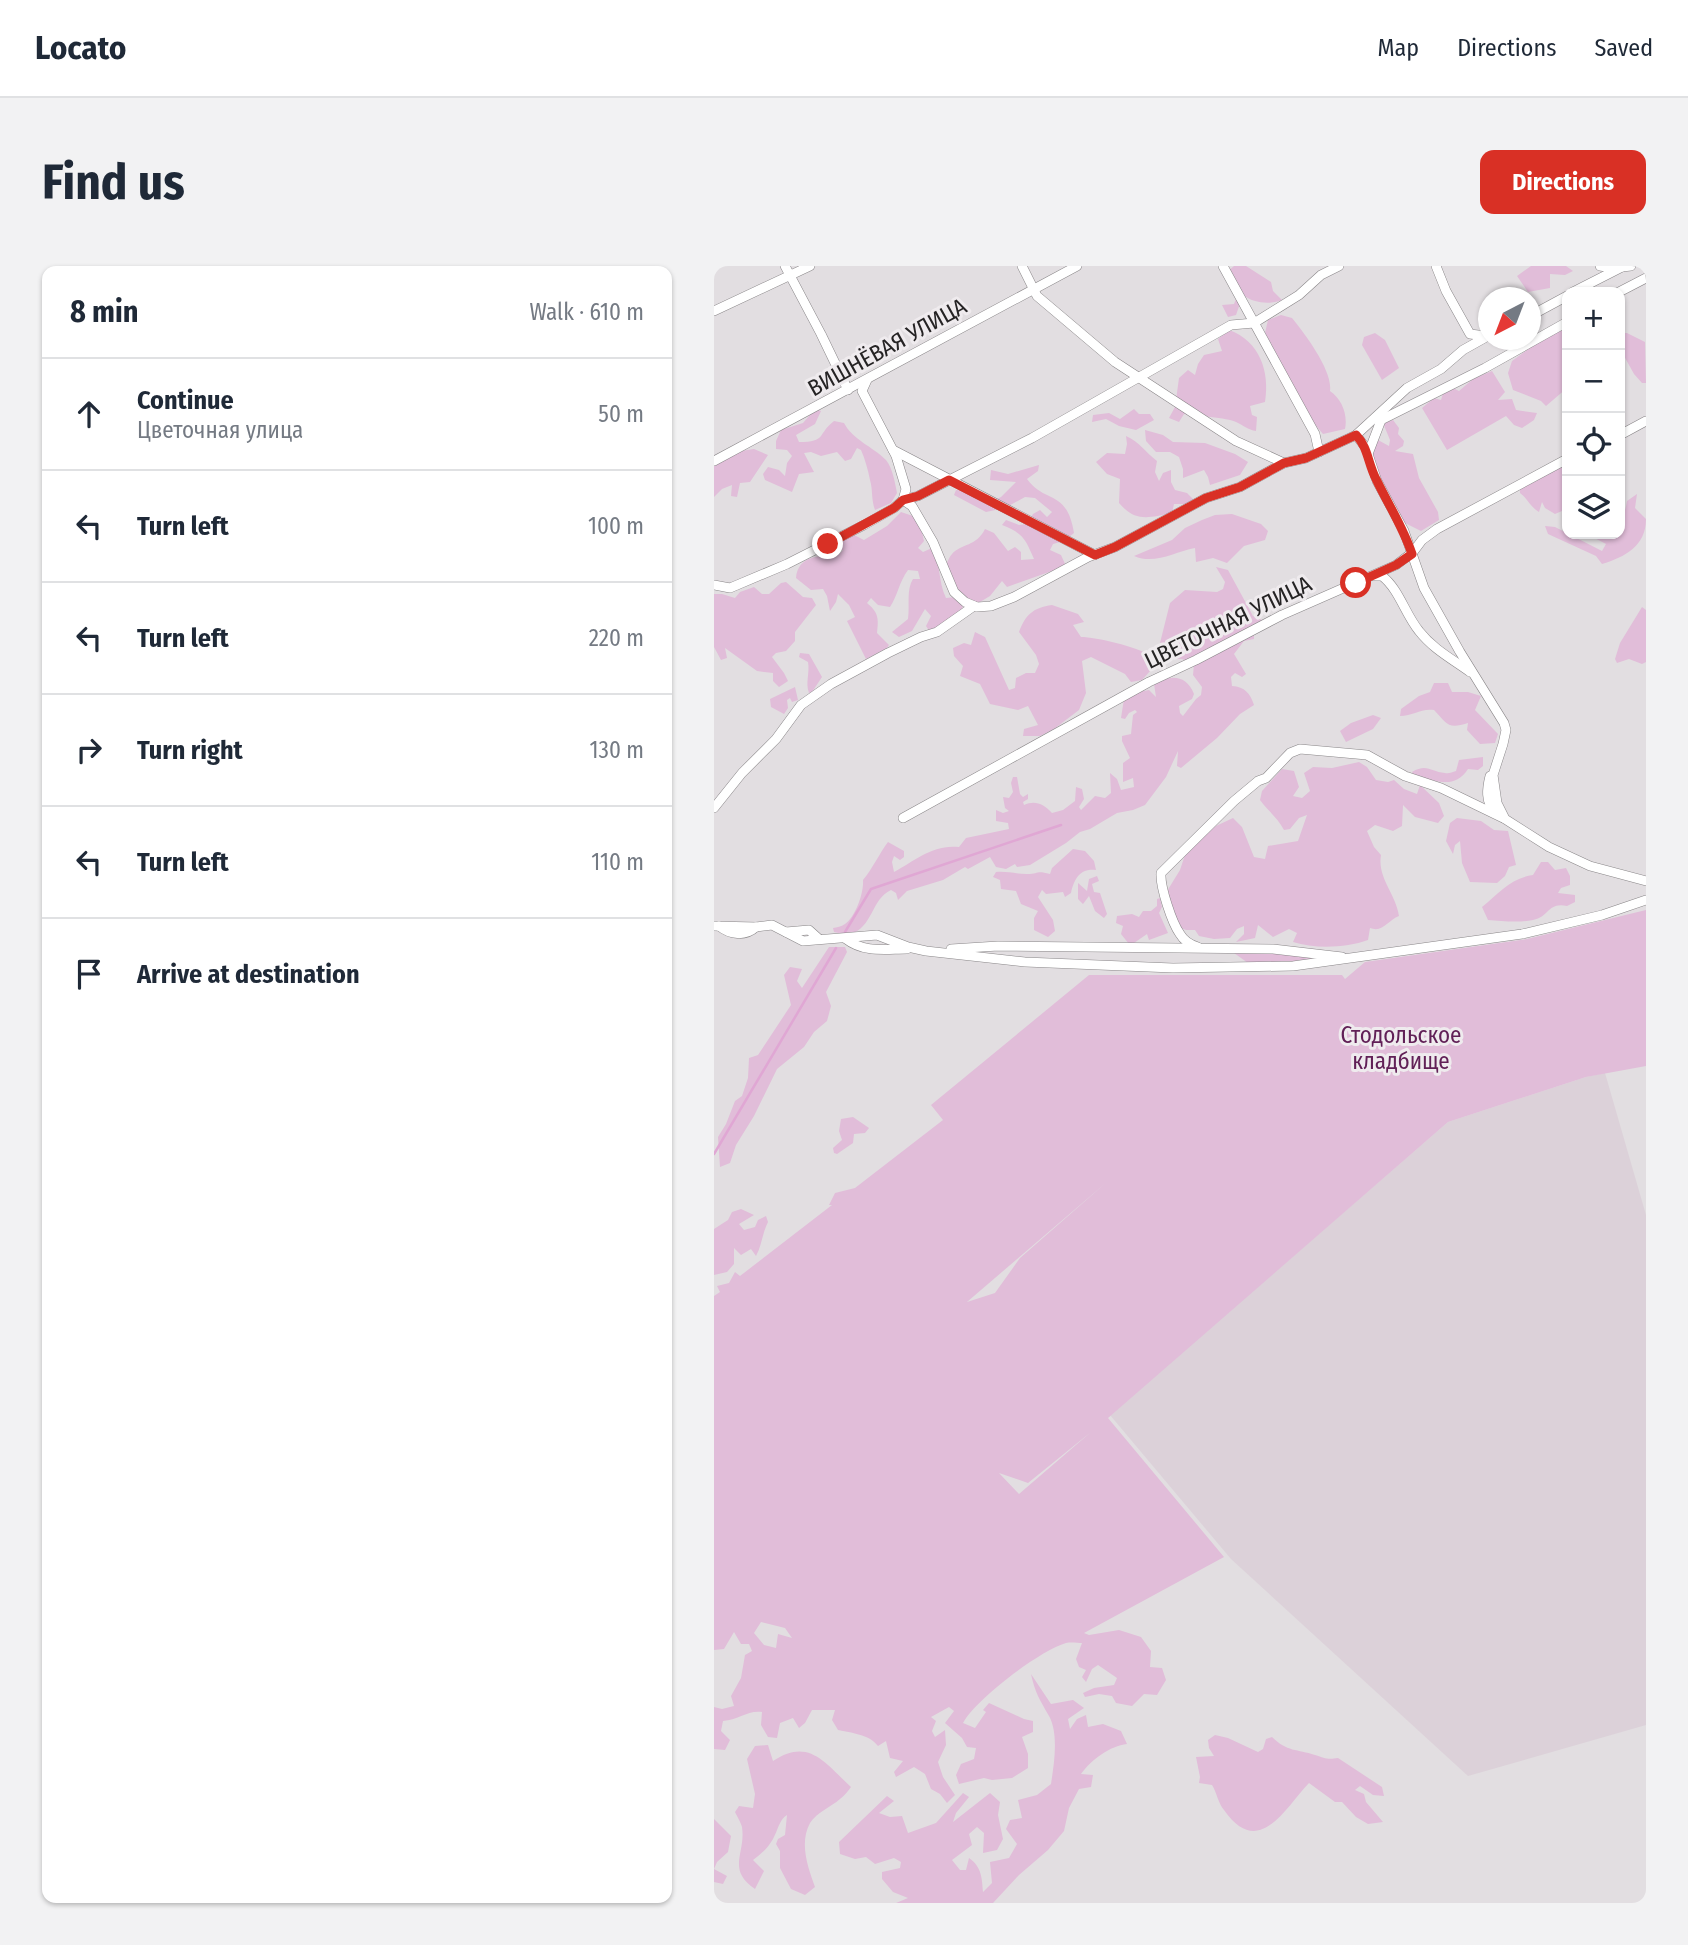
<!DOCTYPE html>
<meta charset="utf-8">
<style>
body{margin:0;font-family:"Fira Sans Condensed",sans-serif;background:#f2f2f3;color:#1f2937}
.controls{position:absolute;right:21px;top:21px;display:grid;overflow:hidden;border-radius:14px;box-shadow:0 2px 5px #0004}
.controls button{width:63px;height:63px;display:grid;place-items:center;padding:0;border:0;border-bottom:2px solid #e0e1e3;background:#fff;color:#1f2937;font:35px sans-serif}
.compass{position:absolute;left:764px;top:21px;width:63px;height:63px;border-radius:50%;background:#fff;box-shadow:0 2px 5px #0004;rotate:222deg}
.stop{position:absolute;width:21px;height:21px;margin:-16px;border:5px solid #d93025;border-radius:50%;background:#fff}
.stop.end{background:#d93025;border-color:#fff;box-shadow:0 2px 7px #0008}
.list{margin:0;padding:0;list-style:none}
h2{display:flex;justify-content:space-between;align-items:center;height:91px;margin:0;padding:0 28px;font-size:30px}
h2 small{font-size:23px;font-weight:400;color:#747a83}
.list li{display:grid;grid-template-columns:46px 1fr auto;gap:21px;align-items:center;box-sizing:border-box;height:112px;padding:0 28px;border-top:2px solid #e0e1e3}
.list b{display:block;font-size:26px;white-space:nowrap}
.list p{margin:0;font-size:23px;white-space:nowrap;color:#747a83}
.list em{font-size:23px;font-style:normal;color:#747a83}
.icon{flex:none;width:38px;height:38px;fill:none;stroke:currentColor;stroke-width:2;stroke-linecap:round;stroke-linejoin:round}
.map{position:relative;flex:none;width:932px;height:1637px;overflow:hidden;border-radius:14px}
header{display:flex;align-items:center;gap:42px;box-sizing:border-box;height:98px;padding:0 35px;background:#fff;border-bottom:2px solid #e0e1e3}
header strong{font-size:33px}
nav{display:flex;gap:38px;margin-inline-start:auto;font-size:24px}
.intro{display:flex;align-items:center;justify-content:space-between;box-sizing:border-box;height:168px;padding:0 42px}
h1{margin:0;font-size:49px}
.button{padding:18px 32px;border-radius:14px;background:#d93025;color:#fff;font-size:24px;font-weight:700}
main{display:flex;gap:42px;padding:0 42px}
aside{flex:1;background:#fff;border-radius:14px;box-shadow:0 2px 5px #0004}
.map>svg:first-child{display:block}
</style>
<header>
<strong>Locato</strong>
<nav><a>Map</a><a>Directions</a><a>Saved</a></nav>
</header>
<div class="intro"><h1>Find us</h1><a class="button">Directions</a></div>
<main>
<aside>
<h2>8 min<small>Walk · 610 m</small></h2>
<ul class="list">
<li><svg class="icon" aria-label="ahead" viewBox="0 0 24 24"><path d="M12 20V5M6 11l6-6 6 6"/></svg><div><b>Continue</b><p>Цветочная улица</p></div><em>50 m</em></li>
<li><svg class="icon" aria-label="left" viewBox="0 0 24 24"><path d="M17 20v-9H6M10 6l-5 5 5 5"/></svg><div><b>Turn left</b></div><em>100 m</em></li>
<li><svg class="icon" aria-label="left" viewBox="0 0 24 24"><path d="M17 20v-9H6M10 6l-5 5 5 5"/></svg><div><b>Turn left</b></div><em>220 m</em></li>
<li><svg class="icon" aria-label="right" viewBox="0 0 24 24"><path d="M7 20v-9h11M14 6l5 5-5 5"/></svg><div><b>Turn right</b></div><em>130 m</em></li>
<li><svg class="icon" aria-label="left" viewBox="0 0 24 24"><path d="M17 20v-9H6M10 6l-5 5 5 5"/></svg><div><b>Turn left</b></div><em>110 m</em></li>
<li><svg class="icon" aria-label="arrive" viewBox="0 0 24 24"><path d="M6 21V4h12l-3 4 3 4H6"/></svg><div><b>Arrive at destination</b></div></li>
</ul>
</aside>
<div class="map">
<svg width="932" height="1637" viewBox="0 0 932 1637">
<rect width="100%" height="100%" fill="#e2dee1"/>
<path fill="#dcd1d9" d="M891,807L932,949V1459L754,1510L517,1293L396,1149L734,856L872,811Z"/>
<g fill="#e1bdd9" fill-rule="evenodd">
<path d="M520,0H532L557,16L559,25L568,34C556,39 539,37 529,29L522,49L514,51L508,39L520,38L524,28L514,5Z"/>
<path d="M817,0H852L859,5L851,9L836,8V22L814,26L803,10Z"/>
<path d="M567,49L578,52C591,68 619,105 616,125C628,133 634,149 631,163L609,168L598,155L551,67L554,54Z"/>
<path d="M853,62V122L832,140L827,135L799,124L794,107L798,95L836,67Z"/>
<path d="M515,64C546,75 556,106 551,136L536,140L538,149L543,151L542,165C534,164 529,159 522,156C514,152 480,149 470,148L465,156L455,152L461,141L465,112L474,104L481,109L484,98L490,89L508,85L504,73Z"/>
<path d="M661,67L671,74L685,102L668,114L648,79L650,71Z"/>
<path d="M906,67H913L931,76L932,117H928L920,108L910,90L906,92Z"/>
<path d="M778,105L791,126L784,134L798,133L802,144L823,147L820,154L808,162L800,159L792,150L733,184L708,142L720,132L727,134L730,124L739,122L745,125L759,113Z"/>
<path d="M101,143L107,145L101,158L82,169L85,176C113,176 103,168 120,155L130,157C139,174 158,180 172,194C179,203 181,217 183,227L177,237L161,244C157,233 159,224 156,214C154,204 151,193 147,184L143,182L137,193L131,195L123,186L107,190L97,186L90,187L100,206L85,208L78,226L51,214L49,208L54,201L65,204L71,210L73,197L78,190L73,184L62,183V175L67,164L89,157Z"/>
<path d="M420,143L425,148H436L440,154L422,164L405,160L392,153L378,156L379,149L395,147L406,153Z"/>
<path d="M679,154L685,162L684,168L690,175L689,180L681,185L699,188L705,212L724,246L725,254L707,265L691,257L678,245L656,189L659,177L664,174L675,180L676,174L669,157Z"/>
<path d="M431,164L449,169L459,176L491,177L521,188L534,196L526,209L496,219L494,211L490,204L469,212V203L465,191L456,186H442L432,175Z"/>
<path d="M412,170C426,176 431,186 443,195L441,206L445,215L449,207L457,204V216L461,224L473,227L480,234L474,238H460L458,247C434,252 421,256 405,237L406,213L393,208L382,196L393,187L411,188L413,178Z"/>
<path d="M40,183L54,189L36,216L26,217L23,231L17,230L18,219L8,223L0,231V200L27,185Z"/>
<path d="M853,196V250L848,245L841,248L831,242L828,236L825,246C816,241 814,233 806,227V221Z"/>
<path d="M325,199L324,205L313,213C331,238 353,223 360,267L350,275L339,278L336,284L347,289L352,300L293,321L288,315L276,330L261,339L243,323L232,299C234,295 235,291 238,288C248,277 262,281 271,263L280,267L294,285L301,281L307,286V294L320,293C312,275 310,267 288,259L292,254L305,259L313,258L319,248L326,244L333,251L338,246L321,232L311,231L291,242L272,246L240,229L242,224L251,225L279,235L287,231L302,216L276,214L277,204L294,208Z"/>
<path d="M923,228L921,242L932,253C932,280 911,291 888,298L882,290L834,268L831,260L841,261L888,285L892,278L873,268H906C906,255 911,248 913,235Z"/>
<path d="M187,246L199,250L207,262L210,275L204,282L209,286L218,282C227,297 224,316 232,332L241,331L249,340L246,348C233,352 228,361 216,366L212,360L217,350L211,343L198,365L185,371L178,366L194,353C196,339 192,324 199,313H206L204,305L194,304C185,316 184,329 176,341L164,339L157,332L153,337C164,346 165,352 163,367L175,379L173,382L152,393L133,355L141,351L135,339L124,328L122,336L116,345L113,330L109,323L97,324L82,312C84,289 106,290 125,288L129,284H121L120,278L140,269L150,274L173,260Z"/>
<path d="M518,248L547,258L554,265L551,274L530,280L513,297L499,292L482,296L481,282C460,286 441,299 420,290L458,274L471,262L488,254L501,249Z"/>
<path d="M502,301L514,304L539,350L548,354L540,366V373L530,375L520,388L532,408L528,411L521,407L517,411L518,420C531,421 536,427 540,439L526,448L503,472L467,502L463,500L464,485L452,511L431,539L419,544L403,547L376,563L366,566L352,577L316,599L303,601L301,598L292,603L282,601L276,591L254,603L251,601L229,614L193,625L184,634L182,627L177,624C157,633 159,662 136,668C131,669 126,667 120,666L119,662C123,661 127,661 131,658C142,650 150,626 149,614C159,602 165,588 174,576L190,585V591L186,594L180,590L178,596L180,606C202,594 219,578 245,581L252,572L295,563L294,557L282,555V544L289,547L295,545L291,542L289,531L295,532L299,526L297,517L299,511H303L306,528L309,531L314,528V533L309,536L310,539C321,534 330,538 338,547L349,544L361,535L362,521L368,523L370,533L365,541L367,544L381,530L391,532L397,527L396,507L403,513L407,524L420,521L419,512L409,516V497L416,492L408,475V470L417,468L419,449L423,446L421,444L415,447L411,453L407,452L410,433L427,421L430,425L435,424L442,431L440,418C456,409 472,408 480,428L478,433L465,440L466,447L469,450L482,433L487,429L488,421L479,409L480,398L468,393H456L445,381L456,337L471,324L503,326L509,323L511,316Z"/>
<path d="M72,316L89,331L98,332L102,339L81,366V375L72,385L62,387L58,391L70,407L74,415L65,421L59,415V407L43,405L11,382L13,392L7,394L0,381V328H8L21,332L26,326L40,321L48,328H55L67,317Z"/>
<path d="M338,339L364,348L370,356L359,359L367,371C382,371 423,381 435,389L437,404L428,414L417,416L411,408L377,391L368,395L372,427L365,444L340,463L326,470H309L310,463L324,459L314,440L304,444L276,438L266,418L246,410L249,400L240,390L239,382L250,377L257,379L261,366L271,371L295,424L301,422L302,412L312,407H321L325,398L322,389L305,366C312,348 319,342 338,339Z"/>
<path d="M928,341L932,344V396L928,398L915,393L903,397L901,393L906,377Z"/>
<path d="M86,387L95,388L108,411L98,426L95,427C91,417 96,407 94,396L85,391Z"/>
<path d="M720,417H734L738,426H754L767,430L761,444L784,468L781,477L766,478L753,464L754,457C733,464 733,457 720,444C707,442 699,450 686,450L687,443L705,430L716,426Z"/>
<path d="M81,421L84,434L78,436L76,432L73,434L74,442L70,448L57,441L56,433Z"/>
<path d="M659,449L667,452L659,463L632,476L626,465L637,457Z"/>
<path d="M769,491V500L764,504L754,503C740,525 721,513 700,511L698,506C713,497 717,506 731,507C735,508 738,506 742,505L745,494Z"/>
<path d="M645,496L653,501L662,514L674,516L680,514L690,523L703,528L706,519L725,537L730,550L724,557L701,551L689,539L688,560L679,565L661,559L653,565L660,581L667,589C663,612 682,628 685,650C674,654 669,667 656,662L654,674C632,682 601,683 579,676L583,667L575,663L559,671L544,659L541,672L522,676L530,668V660L523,663L516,672L500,673L485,670L481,664H472L462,660L450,630L466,604L472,586L502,560L519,552L528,561L540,591L551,593L554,580L584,575L593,549L585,552L576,563L570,564C564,552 554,545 546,534L548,525L568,503L580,505L585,521L579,530L588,532L596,525L590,507L599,501L618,502Z"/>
<path d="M743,552L767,555L780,564L794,565L802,599L795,601L791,610L783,617L756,616L748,597L746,575L741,579L739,588L732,575L736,557Z"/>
<path d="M359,583L371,585L380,595L382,604C366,602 360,613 357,627L351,631L349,626L332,628L328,624L324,631L339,654L341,665L334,671L320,664V652L324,645L307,638L302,625L287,623L286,614L279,611L282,606C293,605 302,608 313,608C325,608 322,604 336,608L338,602Z"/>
<path d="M827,596H834L841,604L852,602L856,610V619L847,622L844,627L861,629V636L853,640C833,636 836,651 819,654C805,657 788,655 774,654L768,641C785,627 797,612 819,609Z"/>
<path d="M383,610L385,615L378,618L380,626L386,627L393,648L390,652L381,645L375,630L369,638L364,633V617L373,625L375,613Z"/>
<path d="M446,632L448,641L445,647L454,667L435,674L433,668L420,677L415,678L407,668L409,660L402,657L403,650L418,648L425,651L429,645H437L443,640V633Z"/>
<path d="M932,644V800L872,811L734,856L394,1152L510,1291L370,1367L375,1369L405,1364L427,1371L437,1385L436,1401L448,1402L452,1414L443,1429L430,1428L418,1440L402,1437L398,1430L385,1428L371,1431L369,1427L380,1422L400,1419L403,1412L384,1399L378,1403L372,1416L368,1411L372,1404L365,1401L362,1393L368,1377C364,1377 357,1376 352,1377C325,1385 262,1433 249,1457L261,1462L272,1446L269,1444L275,1437L310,1453L319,1455V1466L308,1471L314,1488V1502L298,1512L278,1514L270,1512L245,1518L242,1509L247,1498L260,1493L262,1482L253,1481L248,1472L231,1457L240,1445L235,1441L217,1451L222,1455L218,1465L221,1471L231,1464L232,1479L224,1496L229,1511L241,1529L233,1537L226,1528L217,1523L211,1508L200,1501L182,1511L180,1506L189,1495L176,1492L172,1475L164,1480C155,1468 137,1467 124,1464L118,1454L121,1444H98L91,1457L85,1462L79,1452L66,1457L63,1472L54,1471L47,1459L48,1446C34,1444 24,1454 9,1455L7,1465L16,1474L11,1484L0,1483V1441L8,1443L20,1440L17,1430L27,1412L31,1389L38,1385L35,1378H27L20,1366L10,1383L0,1384V1030L6,1026L3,1020L15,1017L21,1006L26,1010L118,939H115L121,927L141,922L229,854L217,839L375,709H628L631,713L651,696L813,673ZM394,915L306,992L281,1027L253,1036ZM377,1166L305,1228L285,1207L314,1217ZM47,1356L71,1362L78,1372L64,1368L62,1382L50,1379L40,1367Z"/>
<path d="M115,681H131L133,686L112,726L117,740L113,755L100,766L90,781L63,803L40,850L22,879L16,897L6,901L4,871L12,858L21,835L28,830L34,812L35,792L44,789L77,739L70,709L76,701L88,703L83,715L88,722Z"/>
<path d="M551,686L603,691L609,694L534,697L520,687Z"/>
<path d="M139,851L155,862L151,867L140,868L139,877L123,888L120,887L119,882L128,874L125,865L127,853Z"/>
<path d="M27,943L40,949L25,958L30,964L41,961L44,954L52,950L54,956C48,968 48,979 42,990L37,983L27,989L20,982V998L13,1006L0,1009V963L14,954L18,946Z"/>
<path d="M317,1408L337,1438L359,1434L370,1442L354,1453L356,1463L363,1453L372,1449L374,1461L389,1458L407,1465L413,1478C396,1480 378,1493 367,1508L379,1509L377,1521L365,1523L355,1542L350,1565L334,1584L305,1609L279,1637H182L194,1632L179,1626L168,1613V1606L186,1602L187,1596L180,1592L161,1598L152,1591L141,1593L126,1588L125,1576L173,1530L180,1535L165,1547L176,1551L188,1550L194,1567L222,1557L249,1527L255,1531L242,1547L239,1556L276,1527L286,1536L284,1549L289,1573L283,1584L269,1587L270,1567L263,1561L255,1568L258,1579L238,1594L246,1604H252L255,1592C268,1601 268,1613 269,1626L278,1617L276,1596L295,1592L303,1578L292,1563L296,1554L308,1552L304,1534L323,1529L337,1518C340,1498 345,1468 335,1450C326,1434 321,1427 317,1408Z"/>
<path d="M501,1469L514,1472L544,1486L549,1483L552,1473L558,1471C573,1486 583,1483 601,1489C611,1492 613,1494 624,1492L668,1521L670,1530L659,1529L646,1520L641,1524L650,1528L652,1536L669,1556L654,1558L642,1551L628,1536H621L595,1517C571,1542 545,1594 510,1544C504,1537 503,1527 498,1519L485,1517L486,1511L482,1491L500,1490L495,1482L494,1474Z"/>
<path d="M54,1479L59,1495C95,1471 111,1497 137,1521C134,1525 130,1530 126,1533C117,1541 103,1546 96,1557C85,1577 94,1602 101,1621L91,1629L77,1623L66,1602V1585L62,1578L64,1573L71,1569L73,1549C65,1554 64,1564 59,1573C54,1582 47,1588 39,1594L50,1605L41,1623C12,1603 32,1588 28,1561C27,1557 23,1550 21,1546L25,1540L39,1542L41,1528L33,1493L41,1480Z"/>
<path d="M0,1553L17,1570L14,1586L3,1596L0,1603L13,1610L9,1618L0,1616Z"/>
</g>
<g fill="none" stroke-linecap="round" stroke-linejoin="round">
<g stroke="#e0a7d4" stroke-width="2.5">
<path d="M131,666L157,623L347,559"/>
<path d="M0,888L122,682"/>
</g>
<defs>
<g id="street">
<path d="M71,0L107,68L134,124"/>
<path d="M308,0L323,30L401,96L522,175L570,197"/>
<path d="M509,0L601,168L605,186"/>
<path d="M722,0L732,25L756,68L772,70"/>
<path d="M886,0L899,2L917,0"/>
<path d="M859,26L908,1"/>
<path d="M905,26L932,12"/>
<path d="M0,45L96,0"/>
<path d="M816,50L853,30"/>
<path d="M667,154L771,102L853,56"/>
<path d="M642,169L652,182L663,215L690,265L710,322L746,386L790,457L792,464L789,478L779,509L783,537L791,553L835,581L876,600L932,615"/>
<path d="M906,169L932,155"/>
<path d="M179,184L381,289"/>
<path d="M654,188L669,149"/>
<path d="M0,195L363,0"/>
<path d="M189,234L198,240L219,276L240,326L251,336L263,341L277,340L300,331L374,291L401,281L492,232L526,221L570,197L592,192L642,169L693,122L727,103L749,84L774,70"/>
<path d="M189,234L204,230L318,172L517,59L540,57L585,29L607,9L625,0"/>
<path d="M662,310H668C685,323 691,348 705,365C719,383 738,393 756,406"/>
<path d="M0,319L16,322L73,298L150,259L180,242L189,234L192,223L182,190L148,125L153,114"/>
<path d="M776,510C773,522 771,536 781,546"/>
<path d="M0,542L28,507L62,473L87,439L117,418L174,387L207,371L223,366L260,340"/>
<path d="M189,552L435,416L482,394L568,349L682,299L699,286L708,274L723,263L853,193"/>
<path d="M0,660L42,661L58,659L89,675L163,669L194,681L212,685L311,696L459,702L579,700L808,668L888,649L932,634"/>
<path d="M5,660C16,669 31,671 42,661"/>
<path d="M72,666L95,664L105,673"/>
<path d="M132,673C150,687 171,683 193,683"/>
<path d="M484,681C477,679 470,675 466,668C458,657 446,621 447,607L520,535L544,515L552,512L576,487L586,483L653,489L691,510L727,522L789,552"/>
<path d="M237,683L284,680L559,683L628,691"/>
</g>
</defs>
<use href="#street" stroke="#898688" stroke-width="10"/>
<use href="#street" stroke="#fff" stroke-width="9"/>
</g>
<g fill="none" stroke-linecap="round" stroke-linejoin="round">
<path stroke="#d93025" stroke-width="9" d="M114,278L180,242L189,234L204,230L235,214L381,289L401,281L492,232L526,221L570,197L592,192L642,169C654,181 654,198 662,213C674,238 689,261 698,288L682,299L642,317"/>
</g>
<g text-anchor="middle" stroke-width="6" stroke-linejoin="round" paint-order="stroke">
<g font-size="23" fill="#252324" stroke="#efebee">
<text transform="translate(173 81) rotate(-29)" y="8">ВИШНЁВАЯ УЛИЦА</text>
<text transform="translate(514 356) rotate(-26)" y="8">ЦВЕТОЧНАЯ УЛИЦА</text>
</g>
<g font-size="23" fill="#612057" stroke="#efebee">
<text x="687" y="777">Стодольское<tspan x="687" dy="26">кладбище</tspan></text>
</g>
</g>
</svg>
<div class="controls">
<button>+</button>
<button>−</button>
<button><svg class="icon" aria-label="locate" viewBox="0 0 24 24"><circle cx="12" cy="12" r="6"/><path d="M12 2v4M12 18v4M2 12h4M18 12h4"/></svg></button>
<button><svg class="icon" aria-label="layers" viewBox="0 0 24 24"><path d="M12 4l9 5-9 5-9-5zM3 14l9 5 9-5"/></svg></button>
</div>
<svg class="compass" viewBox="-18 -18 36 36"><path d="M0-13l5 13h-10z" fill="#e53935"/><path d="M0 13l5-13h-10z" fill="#747a83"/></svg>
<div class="stop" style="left:642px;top:317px"></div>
<div class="stop end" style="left:114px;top:278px"></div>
</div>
</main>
